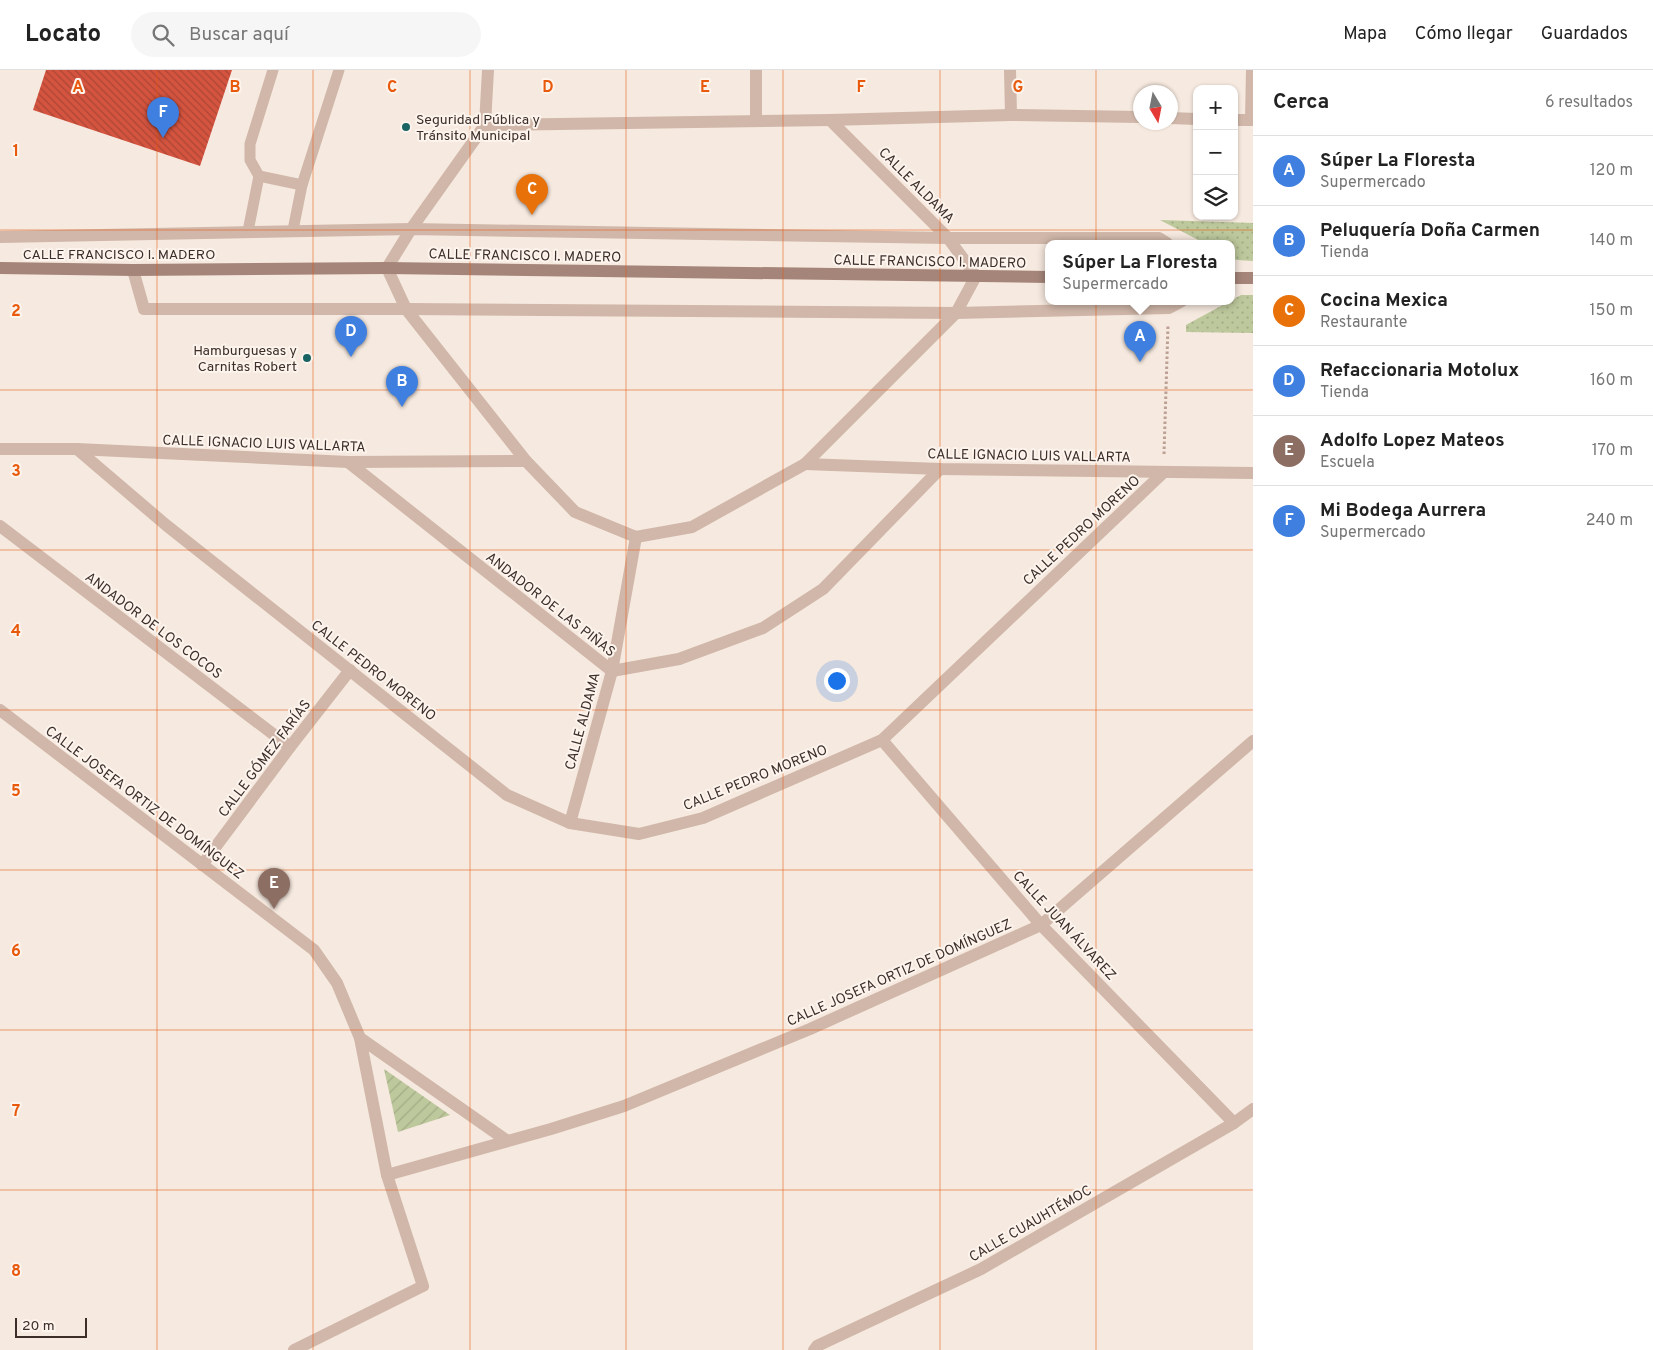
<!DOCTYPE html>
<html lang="es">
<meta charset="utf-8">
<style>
body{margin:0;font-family:Overpass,sans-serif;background:#f6f6f6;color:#222}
.controls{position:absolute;right:15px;top:15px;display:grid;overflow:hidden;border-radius:10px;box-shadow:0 1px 4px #0004}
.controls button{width:45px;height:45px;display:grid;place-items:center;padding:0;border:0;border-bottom:1px solid #e0e0e0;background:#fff;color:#222;font:25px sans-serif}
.compass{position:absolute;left:1133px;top:15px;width:45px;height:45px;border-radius:50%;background:#fff;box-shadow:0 1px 4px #0004;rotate:170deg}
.scale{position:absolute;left:15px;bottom:12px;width:72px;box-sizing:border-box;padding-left:5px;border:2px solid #3d2e29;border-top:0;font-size:14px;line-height:18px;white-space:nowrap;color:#3d2e29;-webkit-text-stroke:4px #fcf4ed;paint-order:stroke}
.you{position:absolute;left:836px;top:610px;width:18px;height:18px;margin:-12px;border:4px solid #fff;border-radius:50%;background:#1a73e8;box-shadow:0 0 0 8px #1a73e833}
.badge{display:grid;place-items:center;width:32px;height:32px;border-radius:50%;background:#196462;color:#fff;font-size:16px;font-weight:700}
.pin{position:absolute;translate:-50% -41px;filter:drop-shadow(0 1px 2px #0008)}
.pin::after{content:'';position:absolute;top:26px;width:18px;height:15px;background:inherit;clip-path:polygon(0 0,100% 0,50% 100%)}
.popup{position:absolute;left:1045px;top:170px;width:190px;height:65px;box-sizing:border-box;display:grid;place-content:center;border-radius:10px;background:#fff;filter:drop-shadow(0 1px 4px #0005);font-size:16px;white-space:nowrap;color:#767676}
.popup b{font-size:19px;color:#222}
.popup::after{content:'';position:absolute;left:50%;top:100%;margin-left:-10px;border:10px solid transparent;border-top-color:#fff}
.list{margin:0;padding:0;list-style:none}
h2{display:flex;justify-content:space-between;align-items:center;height:65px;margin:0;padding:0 20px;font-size:21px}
h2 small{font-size:16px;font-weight:400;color:#767676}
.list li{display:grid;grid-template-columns:32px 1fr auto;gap:15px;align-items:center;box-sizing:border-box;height:70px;padding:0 20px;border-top:1px solid #e0e0e0}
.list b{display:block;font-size:19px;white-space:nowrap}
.list p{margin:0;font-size:16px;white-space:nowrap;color:#767676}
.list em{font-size:16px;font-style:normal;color:#767676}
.icon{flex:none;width:28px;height:28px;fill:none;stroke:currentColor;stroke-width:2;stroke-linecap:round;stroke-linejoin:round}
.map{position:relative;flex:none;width:1253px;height:1280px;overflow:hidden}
header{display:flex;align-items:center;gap:30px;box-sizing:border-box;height:70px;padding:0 25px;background:#fff;border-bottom:1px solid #e0e0e0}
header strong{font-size:24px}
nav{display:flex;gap:28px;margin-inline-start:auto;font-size:18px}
.search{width:350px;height:45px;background:#f6f6f6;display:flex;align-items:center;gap:12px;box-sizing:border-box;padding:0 18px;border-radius:28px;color:#767676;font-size:19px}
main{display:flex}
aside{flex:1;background:#fff}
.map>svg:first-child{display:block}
</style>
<header>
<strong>Locato</strong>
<div class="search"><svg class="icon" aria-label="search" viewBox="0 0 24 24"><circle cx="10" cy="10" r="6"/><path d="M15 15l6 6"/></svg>Buscar aquí</div>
<nav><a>Mapa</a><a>Cómo llegar</a><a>Guardados</a></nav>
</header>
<main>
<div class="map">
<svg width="1253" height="1280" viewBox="0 0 1253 1280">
<defs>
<pattern id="grass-dots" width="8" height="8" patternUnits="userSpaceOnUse" patternTransform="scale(1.25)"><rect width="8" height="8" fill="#bdc89c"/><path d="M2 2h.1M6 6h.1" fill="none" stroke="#a3ac86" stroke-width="1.8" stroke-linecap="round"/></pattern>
<pattern id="garden-furrows" width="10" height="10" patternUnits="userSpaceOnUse" patternTransform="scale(1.25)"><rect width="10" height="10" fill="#bdc89c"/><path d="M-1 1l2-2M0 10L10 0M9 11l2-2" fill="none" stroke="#a3ac86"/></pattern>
<pattern id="building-back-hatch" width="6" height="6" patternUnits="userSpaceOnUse" patternTransform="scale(1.25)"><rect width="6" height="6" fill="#d4543f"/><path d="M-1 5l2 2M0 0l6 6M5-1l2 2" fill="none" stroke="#ad4635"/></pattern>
</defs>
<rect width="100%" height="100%" fill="#f6e9df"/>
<g fill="url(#grass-dots)">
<path d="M1160,150L1253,153V191L1237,190L1231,188V173H1204Z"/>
<path d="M1241,225H1253V263L1186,262V255Z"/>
</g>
<path fill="url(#garden-furrows)" d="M384,999L450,1045L398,1062Z"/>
<path fill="url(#building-back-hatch)" d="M46,0H232L200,96L33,40Z"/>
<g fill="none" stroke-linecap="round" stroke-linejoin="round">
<path stroke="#bca093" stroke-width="3" stroke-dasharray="2.5 2.5" stroke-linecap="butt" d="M1164,384L1168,255"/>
<g stroke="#d0b7a9" stroke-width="11">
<path d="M259,106L302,115"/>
<path d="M293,160L302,115L339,0"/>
<path d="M248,161L259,106L250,90V74L273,0"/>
</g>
<g stroke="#d0b7a9" stroke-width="12">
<path d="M488,0L485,55L411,159L387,198L406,239L526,391L575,442L636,467L692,457L805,394L956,243L976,206L948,168L830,50"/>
<path d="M1010,0L1011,45"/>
<path d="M1170,48L1197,49"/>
<path d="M1234,50H1253"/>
<path d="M1251,50L1252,0"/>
<path d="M756,51V0"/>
<path d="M485,55L830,50L1011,45L1140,47"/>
<path d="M0,167L411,159L948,168H1159L1167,173"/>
<path d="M133,200L144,239H406L956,243L1169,238L1182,231"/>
<path d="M0,379H77L348,392L526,391"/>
<path d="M77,379L166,455L507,725L570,753L639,764L703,748L882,670L1164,402"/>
<path d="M348,392L612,601L679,589L763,558L823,519L940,399"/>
<path d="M805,394L940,399L1253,403"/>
<path d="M0,456L290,677"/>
<path d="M0,640L314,880L337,913L360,968L506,1070"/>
<path d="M882,670L1041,855L1234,1053"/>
<path d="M570,753L612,601L636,467"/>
<path d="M202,795L290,677L350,600"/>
<path d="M387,1105L551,1059L624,1036L810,959L1041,855L1253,671"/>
<path d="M294,1280L423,1216L387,1105L360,968"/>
<path d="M814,1280L817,1276L981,1199L1234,1053L1253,1039"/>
</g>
<g stroke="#a58579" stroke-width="12">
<path d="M0,198L133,200L387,198L1049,207"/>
<path d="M1231,208H1253"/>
</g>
</g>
<path fill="none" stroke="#e8590c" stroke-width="1" stroke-opacity="0.55" d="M157,0V1280M313,0V1280M470,0V1280M626,0V1280M783,0V1280M940,0V1280M1096,0V1280M0,160H1253M0,320H1253M0,480H1253M0,640H1253M0,800H1253M0,960H1253M0,1120H1253"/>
<g fill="#196462" stroke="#fcf4ed" stroke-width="2">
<circle cx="406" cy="57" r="5"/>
<circle cx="307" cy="288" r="5"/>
</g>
<g text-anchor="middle" stroke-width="4" stroke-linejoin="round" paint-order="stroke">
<g font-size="14" fill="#3d2e29" stroke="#fcf4ed" text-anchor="start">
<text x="416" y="54">Seguridad Pública y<tspan x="416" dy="16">Tránsito Municipal</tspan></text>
<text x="297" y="285" text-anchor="end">Hamburguesas y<tspan x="297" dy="16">Carnitas Robert</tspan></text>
</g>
<g font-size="14" fill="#3d2e29" stroke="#fcf4ed">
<text transform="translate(917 115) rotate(45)" y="5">CALLE ALDAMA</text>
<text x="119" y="189">CALLE FRANCISCO I. MADERO</text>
<text transform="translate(525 185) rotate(1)" y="5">CALLE FRANCISCO I. MADERO</text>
<text transform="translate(930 191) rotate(1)" y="5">CALLE FRANCISCO I. MADERO</text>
<text transform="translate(264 373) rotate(2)" y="5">CALLE IGNACIO LUIS VALLARTA</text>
<text transform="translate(1029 385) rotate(1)" y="5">CALLE IGNACIO LUIS VALLARTA</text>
<text transform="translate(1081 460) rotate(-43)" y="5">CALLE PEDRO MORENO</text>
<text transform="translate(551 534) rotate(38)" y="5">ANDADOR DE LAS PIÑAS</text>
<text transform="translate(154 555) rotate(37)" y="5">ANDADOR DE LOS COCOS</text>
<text transform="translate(374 600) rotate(38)" y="5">CALLE PEDRO MORENO</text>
<text transform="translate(582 651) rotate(-75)" y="5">CALLE ALDAMA</text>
<text transform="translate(264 688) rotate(-53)" y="5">CALLE GÓMEZ FARÍAS</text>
<text transform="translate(755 707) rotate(-22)" y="5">CALLE PEDRO MORENO</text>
<text transform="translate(145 732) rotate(37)" y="5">CALLE JOSEFA ORTIZ DE DOMÍNGUEZ</text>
<text transform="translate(1065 855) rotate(47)" y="5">CALLE JUAN ÁLVAREZ</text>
<text transform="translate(899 902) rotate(-24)" y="5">CALLE JOSEFA ORTIZ DE DOMÍNGUEZ</text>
<text transform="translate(1030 1153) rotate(-30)" y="5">CALLE CUAUHTÉMOC</text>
</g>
</g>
<g font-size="16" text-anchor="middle" font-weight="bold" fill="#e8590c" stroke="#fcf4ed" stroke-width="4" stroke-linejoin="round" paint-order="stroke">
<text x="78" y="22">A</text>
<text x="235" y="22">B</text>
<text x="392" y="22">C</text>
<text x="548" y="22">D</text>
<text x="705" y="22">E</text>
<text x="861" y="22">F</text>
<text x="1018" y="22">G</text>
<text x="16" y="86">1</text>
<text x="16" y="246">2</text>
<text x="16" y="406">3</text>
<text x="16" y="566">4</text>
<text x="16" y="726">5</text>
<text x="16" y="886">6</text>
<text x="16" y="1046">7</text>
<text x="16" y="1206">8</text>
</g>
</svg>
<div class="controls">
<button>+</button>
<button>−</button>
<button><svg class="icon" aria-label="layers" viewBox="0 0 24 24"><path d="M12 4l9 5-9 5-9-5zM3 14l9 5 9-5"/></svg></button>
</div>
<svg class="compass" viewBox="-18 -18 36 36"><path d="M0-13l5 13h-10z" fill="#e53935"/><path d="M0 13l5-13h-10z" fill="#767676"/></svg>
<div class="scale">20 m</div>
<div class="you"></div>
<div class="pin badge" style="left:1140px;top:292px;background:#3f7fe0">A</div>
<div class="popup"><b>Súper La Floresta</b>Supermercado</div>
<div class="pin badge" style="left:402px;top:337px;background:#3f7fe0">B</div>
<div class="pin badge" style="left:532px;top:145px;background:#e8710a">C</div>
<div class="pin badge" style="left:351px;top:287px;background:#3f7fe0">D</div>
<div class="pin badge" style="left:274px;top:839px;background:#8d6e63">E</div>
<div class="pin badge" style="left:163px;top:68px;background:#3f7fe0">F</div>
</div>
<aside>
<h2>Cerca<small>6 resultados</small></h2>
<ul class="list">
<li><span class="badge" style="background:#3f7fe0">A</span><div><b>Súper La Floresta</b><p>Supermercado</p></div><em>120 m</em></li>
<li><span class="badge" style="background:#3f7fe0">B</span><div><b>Peluquería Doña Carmen</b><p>Tienda</p></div><em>140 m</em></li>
<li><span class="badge" style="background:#e8710a">C</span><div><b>Cocina Mexica</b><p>Restaurante</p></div><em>150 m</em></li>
<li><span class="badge" style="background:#3f7fe0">D</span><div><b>Refaccionaria Motolux</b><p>Tienda</p></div><em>160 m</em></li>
<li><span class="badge" style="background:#8d6e63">E</span><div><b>Adolfo Lopez Mateos</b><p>Escuela</p></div><em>170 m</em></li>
<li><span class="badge" style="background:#3f7fe0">F</span><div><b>Mi Bodega Aurrera</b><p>Supermercado</p></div><em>240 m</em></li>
</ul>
</aside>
</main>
